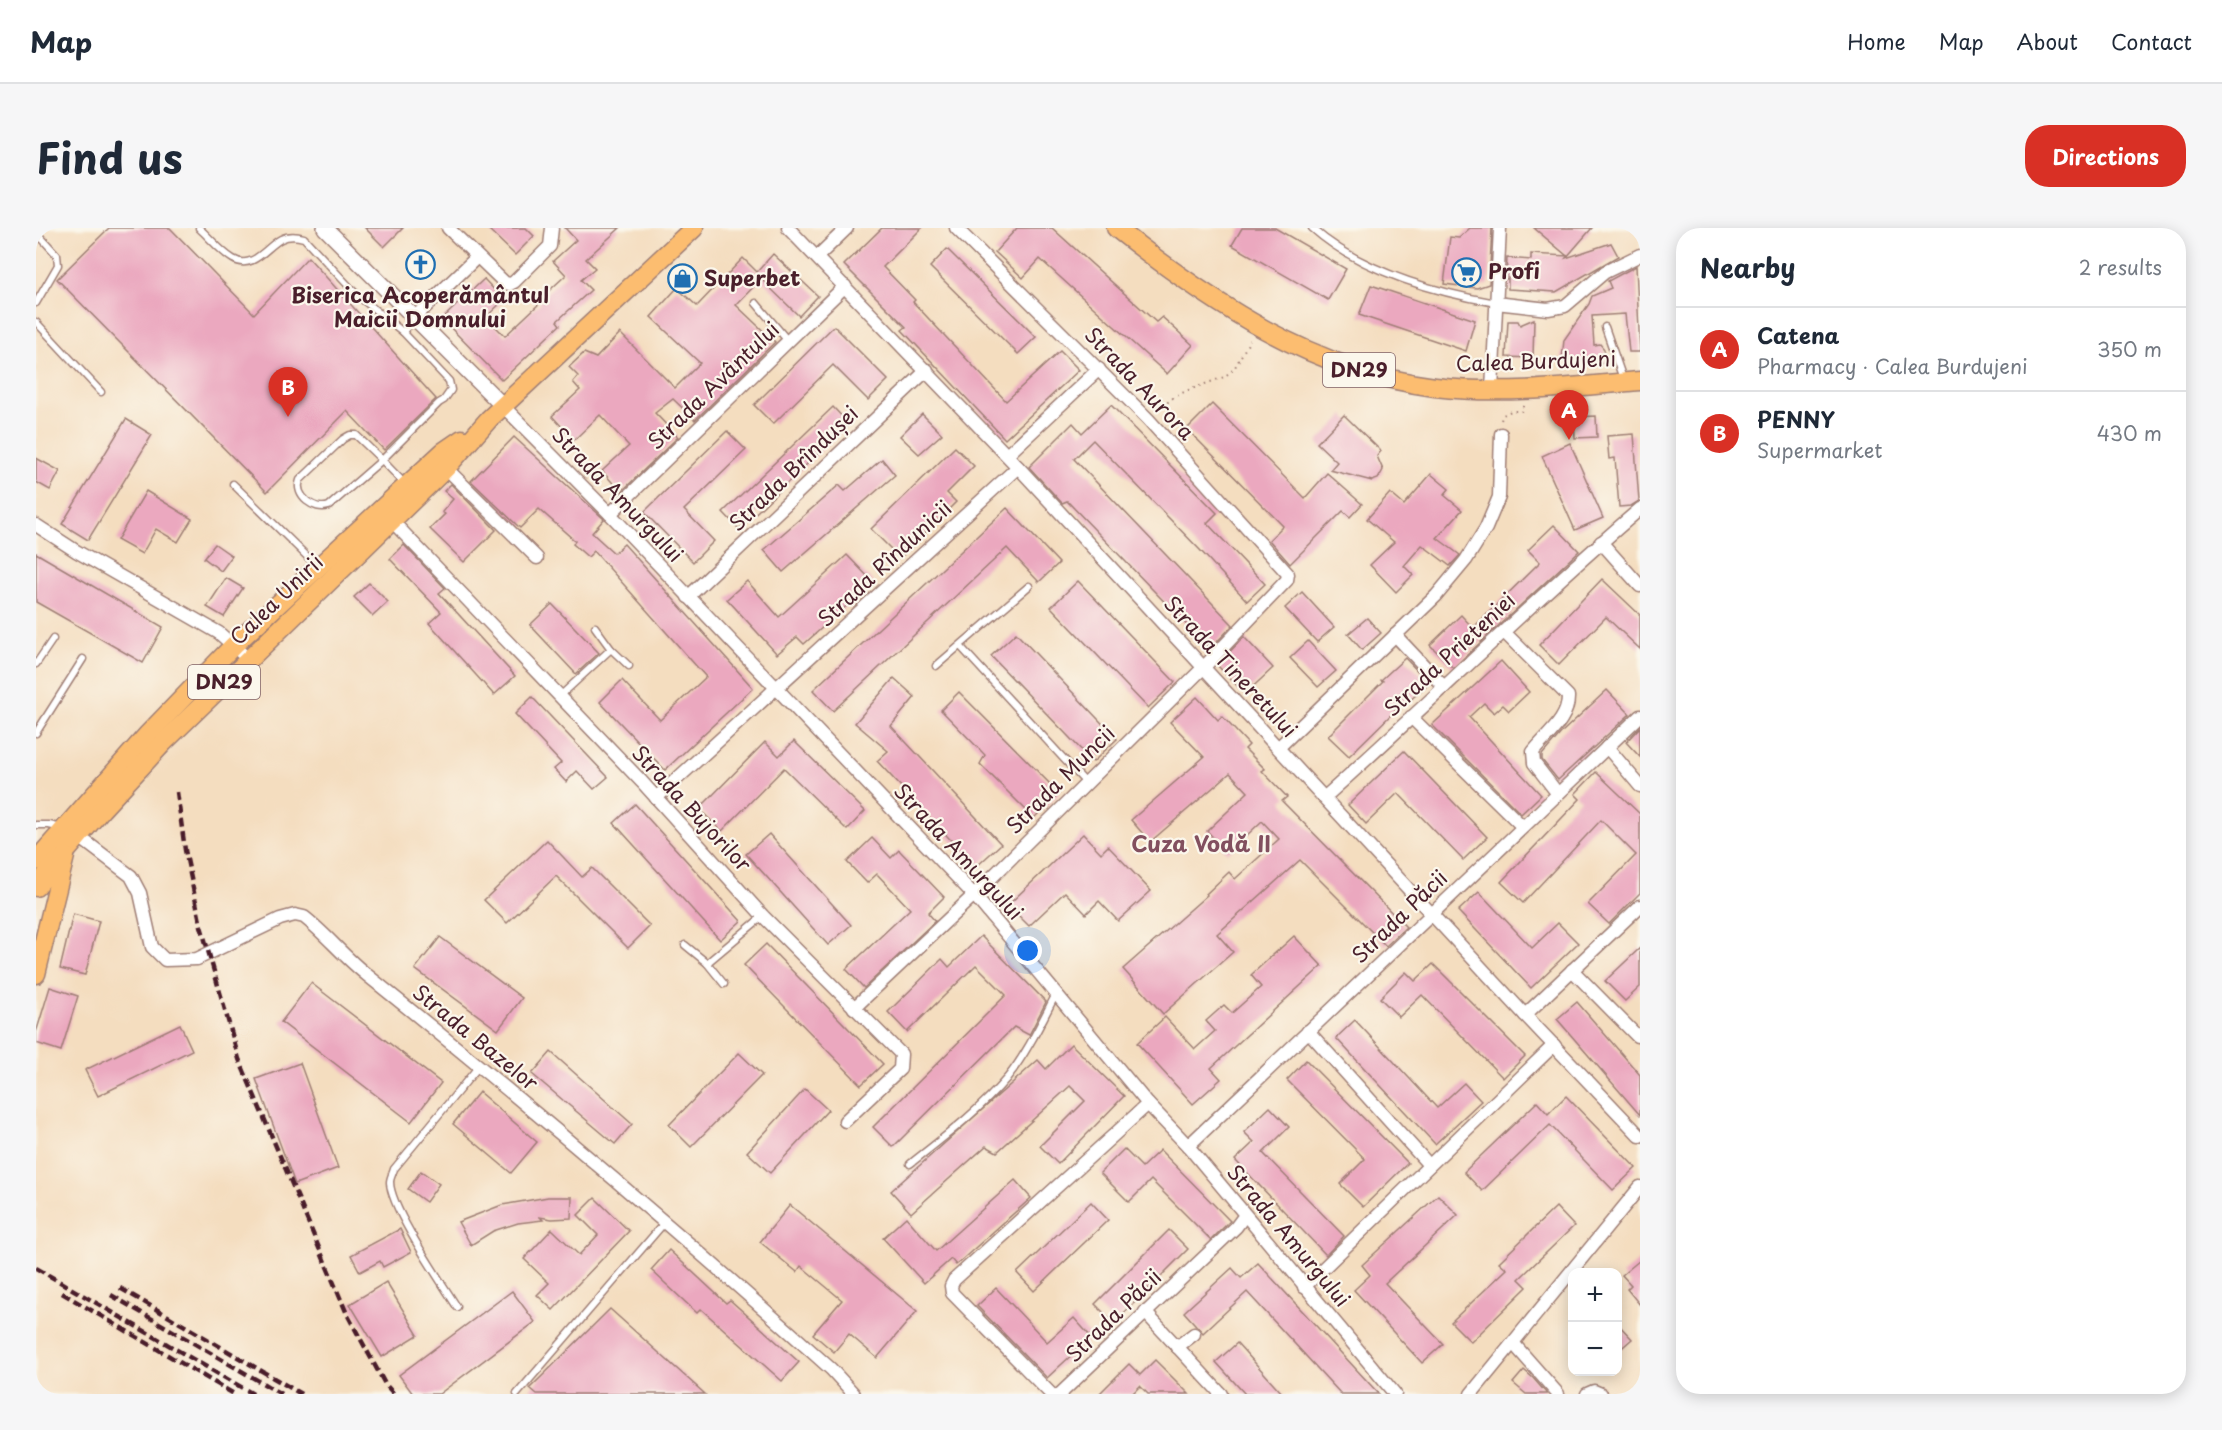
<!DOCTYPE html>
<meta charset="utf-8">
<style>
body{margin:0;font-family:"Playpen Sans",sans-serif;background:#f6f6f7;color:#1f2937}
.controls{position:absolute;right:18px;bottom:18px;display:grid;overflow:hidden;border-radius:12px;box-shadow:0 3px 15px #0003}
.controls button{width:54px;height:54px;display:grid;place-items:center;padding:0;border:0;border-bottom:2px solid #e0e1e3;background:#fff;color:#1f2937;font:30px sans-serif}
.you{position:absolute;left:992px;top:723px;width:21px;height:21px;margin:-15px;border:4px solid #fff;border-radius:50%;background:#1a73e8;box-shadow:0 0 0 9px #1a73e833}
.badge{display:grid;place-items:center;width:39px;height:39px;border-radius:50%;background:#d93025;color:#fff;font-size:20px;font-weight:700}
.pin{position:absolute;translate:-50% -50px;filter:drop-shadow(0 2px 3px #0008)}
.pin::after{content:'';position:absolute;top:32px;width:21px;height:18px;background:inherit;clip-path:polygon(0 0,100% 0,50% 100%)}
.list{margin:0;padding:0;list-style:none}
h2{display:flex;justify-content:space-between;align-items:center;height:78px;margin:0;padding:0 24px;font-size:26px}
h2 small{font-size:20px;font-weight:400;color:#747a83}
.list li{display:grid;grid-template-columns:39px 1fr auto;gap:18px;align-items:center;box-sizing:border-box;height:84px;padding:0 24px;border-top:2px solid #e0e1e3}
.list b{display:block;font-size:22px;white-space:nowrap}
.list p{margin:0;font-size:20px;white-space:nowrap;color:#747a83}
.list em{font-size:20px;font-style:normal;color:#747a83}
.map{position:relative;flex:none;width:1604px;height:1166px;overflow:hidden;border-radius:24px}
header{display:flex;align-items:center;gap:36px;box-sizing:border-box;height:84px;padding:0 30px;background:#fff;border-bottom:2px solid #e0e1e3}
header strong{font-size:28px}
nav{display:flex;gap:33px;margin-inline-start:auto;font-size:21px}
.intro{display:flex;align-items:center;justify-content:space-between;box-sizing:border-box;height:144px;padding:0 36px}
h1{margin:0;font-size:42px}
.button{padding:15px 27px;border-radius:24px;background:#d93025;color:#fff;font-size:21px;font-weight:700}
main{display:flex;gap:36px;padding:0 36px}
aside{flex:1;background:#fff;border-radius:24px;box-shadow:0 3px 15px #0003}
.map>svg:first-child{display:block}
</style>
<header>
<strong>Map</strong>
<nav><a>Home</a><a>Map</a><a>About</a><a>Contact</a></nav>
</header>
<div class="intro"><h1>Find us</h1><a class="button">Directions</a></div>
<main>
<div class="map">
<svg width="1604" height="1166" viewBox="0 0 1604 1166">
<rect width="100%" height="100%" fill="#fbf7ec"/>
<filter id="ink" filterUnits="userSpaceOnUse"><feTurbulence type="fractalNoise" baseFrequency=".0167" numOctaves="2"/><feDisplacementMap in="SourceGraphic" scale="12" xChannelSelector="R" yChannelSelector="G"/><feConvolveMatrix kernelMatrix="1 2 1 2 8 2 1 2 1" color-interpolation-filters="sRGB"/></filter>
<filter id="wash" filterUnits="userSpaceOnUse"><feTurbulence type="fractalNoise" baseFrequency=".008" numOctaves="4" result="noise"/><feDisplacementMap in="SourceGraphic" scale="24" xChannelSelector="R" yChannelSelector="G"/><feGaussianBlur stdDeviation="1.35" result="paint"/><feColorMatrix in="noise" values="0 0 0 0 0 0 0 0 0 0 0 0 0 0 0 0 0 1.4 0 .05"/><feComposite in="paint" operator="in"/></filter>
<g filter="url(#wash)">
<rect width="100%" height="100%" fill="#f4ddbf"/>
<g id="blocks">
<g fill="#eba8bf">
<path d="M73,0H134L218,86L272,29L400,171L348,222L311,183L231,264L21,51Z"/>
<path d="M329,0H367L348,19Z"/>
<path d="M451,0H490L498,8L479,27Z"/>
<path d="M529,0H584L550,31L559,40L545,52L555,62L521,93L524,97L466,152L406,91L448,51L468,72L450,89L469,108L505,74L503,72L530,47L517,33L540,12Z"/>
<path d="M846,0H886L847,39L879,72L877,74L970,173L1024,123L1043,142L969,211L866,102L870,99L808,37Z"/>
<path d="M981,0H1016L1120,94L1126,89L1157,117L1131,146L1004,31L987,50L959,24Z"/>
<path d="M1206,0H1239L1310,41L1292,72L1196,17Z"/>
<path d="M1434,0H1456L1453,56L1441,60L1408,56L1414,9L1423,10Z"/>
<path d="M1498,0H1556L1530,30L1575,15L1582,28L1520,64L1472,61V50L1470,51L1471,30L1495,32V26L1531,28Z"/>
<path d="M911,21L1000,109L982,126L894,39Z"/>
<path d="M737,26L782,68L763,88L725,51L700,77L739,114L659,192L637,171L619,185L642,209L585,264L566,243L593,218L564,187L538,212L516,188L544,162L537,154L542,148L533,139L548,125L560,130L584,105L639,160L664,135L615,89L641,60L661,78L707,30L721,44Z"/>
<path d="M1600,38L1604,124H1593L1589,86L1556,88L1558,117L1564,116L1568,121L1570,136L1526,131L1528,112L1553,76L1556,68L1575,60L1572,53Z"/>
<path d="M1335,57L1439,92L1430,123L1323,87Z"/>
<path d="M1498,91L1497,130L1470,129L1472,93H1482L1484,97Z"/>
<path d="M798,98L852,152L832,172L797,137L737,196L718,177Z"/>
<path d="M1176,176L1269,270L1291,245L1326,276L1314,289L1307,283L1254,336L1233,312L1247,298L1151,201Z"/>
<path d="M1075,177L1181,285L1171,295L1229,356L1211,373L1164,322L1057,212L1038,231L1197,397L1174,421L1031,273L1026,275L993,239L1037,195L1046,205Z"/>
<path d="M797,179L813,196L703,301L687,284Z"/>
<path d="M886,186L906,206L883,226L864,208Z"/>
<path d="M1308,187L1345,223L1341,228L1347,242L1342,251L1336,253L1294,242L1301,234L1281,215Z"/>
<path d="M1560,188L1561,209L1539,210L1538,189Z"/>
<path d="M90,191L116,207L52,312L26,296Z"/>
<path d="M691,203L710,222L648,282L678,313L657,334L608,284Z"/>
<path d="M1598,206L1603,273L1595,278L1583,279L1579,230L1573,231L1571,208Z"/>
<path d="M478,209L568,291L556,305L578,325L588,316L717,460L629,542L564,474L586,452L624,492L670,449L558,323L552,329L537,316L539,313L503,281L484,300L435,253Z"/>
<path d="M1534,215L1567,290L1539,302L1506,228Z"/>
<path d="M919,219L938,238L911,265L920,274L864,330L835,301Z"/>
<path d="M0,230L24,243L14,262L0,254Z"/>
<path d="M846,231L859,247L747,344L728,322L803,257L809,263Z"/>
<path d="M1395,246L1413,261L1408,267L1426,282L1401,310L1424,327L1414,338L1386,317L1368,338L1377,347L1360,364L1334,337L1358,314L1331,291L1354,265L1368,277Z"/>
<path d="M415,256L460,302L428,334L394,301L409,286L406,284L417,271L408,263Z"/>
<path d="M110,263L156,291L142,314L120,301L106,326L81,312Z"/>
<path d="M971,280L1023,335L1003,354L971,320L797,483L777,462Z"/>
<path d="M1518,297L1543,323L1417,440L1394,417L1425,387L1437,400L1504,334L1492,322Z"/>
<path d="M179,316L196,328L185,343L168,330Z"/>
<path d="M368,317L409,360L403,365L479,448L458,467L393,395L405,384L354,331Z"/>
<path d="M0,325L127,399L107,435L0,374Z"/>
<path d="M811,327L837,354L768,416L761,409L741,426L691,371L711,353L743,389Z"/>
<path d="M190,350L207,360L188,389L171,379Z"/>
<path d="M1566,351L1604,387V421L1570,389L1523,437L1503,417Z"/>
<path d="M1042,353L1139,454L1112,480L1015,379Z"/>
<path d="M333,355L352,374L337,388L318,369Z"/>
<path d="M1266,364L1298,399L1281,414L1249,380Z"/>
<path d="M516,376L563,425L540,446L494,397Z"/>
<path d="M1331,390L1345,405L1326,422L1312,406Z"/>
<path d="M980,405L1081,511L1057,534L955,428Z"/>
<path d="M1208,409L1237,440L1209,466L1181,437Z"/>
<path d="M1272,413L1300,443L1282,459L1254,430Z"/>
<path d="M1369,430L1393,455L1370,476L1368,474L1313,528L1292,508L1347,453L1345,452Z"/>
<path d="M1465,433L1493,464L1473,483L1467,477L1458,485L1448,475L1433,489L1505,567L1485,586L1396,497Z"/>
<path d="M858,450L879,469L855,498L965,616L940,639L841,533L852,523L819,495Z"/>
<path d="M1571,462L1594,486L1522,552L1506,532V527L1526,504Z"/>
<path d="M923,464L1023,565L998,590L944,536L949,527L905,482Z"/>
<path d="M496,469L572,549L558,561L541,543L530,554L518,541L525,535L479,486Z"/>
<path d="M1161,469L1182,492L1186,488L1213,517L1209,521L1229,541L1226,543L1251,569L1246,573L1370,699L1350,718L1264,632L1181,706L1197,724L1127,786L1087,741L1171,667L1170,666L1193,644L1199,651L1243,611L1226,593L1192,625L1171,603L1212,564L1194,545L1114,614L1095,592L1168,529L1134,494Z"/>
<path d="M1604,499V529L1590,514Z"/>
<path d="M758,513L829,583L811,602L748,540L686,603L663,581L729,514L743,528Z"/>
<path d="M1368,523L1451,609L1427,632L1362,565L1330,596L1312,577Z"/>
<path d="M1560,544L1604,586V665L1573,696L1552,676L1600,627L1565,592L1487,675L1465,654L1544,571L1539,566Z"/>
<path d="M599,576L705,693L684,712L578,595Z"/>
<path d="M733,606L815,697L792,717L710,626Z"/>
<path d="M1047,606L1065,625L1072,618L1115,663L1082,693L1063,673L1050,686L1029,664L993,698L972,677Z"/>
<path d="M836,610L855,630L863,622L908,669L892,685L899,693L828,760L810,741L874,681L841,646L831,655L811,634Z"/>
<path d="M511,612L546,649L556,640L614,698L592,720L520,648L471,695L448,672Z"/>
<path d="M1443,664L1496,720L1522,695L1542,715L1495,760L1422,683Z"/>
<path d="M37,686L63,693L49,747L24,741Z"/>
<path d="M945,708L1010,774L993,807L978,799L857,919L837,899L970,767L940,737L871,804L852,784L906,731L913,739Z"/>
<path d="M1258,708L1286,738L1175,840L1185,851L1157,876L1101,815L1129,789L1159,821L1179,803L1170,793L1188,777L1196,785L1225,759L1215,747Z"/>
<path d="M404,709L486,770L462,802L379,741Z"/>
<path d="M730,716L847,836L825,857L708,737Z"/>
<path d="M1604,720V759L1589,773L1569,753Z"/>
<path d="M1397,736L1489,828L1467,850L1386,767L1363,789L1344,770L1370,744L1379,753Z"/>
<path d="M275,755L405,855L375,894L245,794Z"/>
<path d="M14,759L42,768L25,823L0,815V805Z"/>
<path d="M1541,774L1604,847V887L1521,791Z"/>
<path d="M1319,792L1401,880L1428,855L1445,873L1399,916L1300,810Z"/>
<path d="M144,796L156,822L62,868L49,842Z"/>
<path d="M1035,816L1088,868L1022,936L1004,918L1049,873L1034,858L961,924L950,918L875,985L855,963L1002,832L1010,841Z"/>
<path d="M515,824L596,896L579,916L496,846Z"/>
<path d="M703,825L726,847L655,919L633,897Z"/>
<path d="M1270,832L1372,935L1327,979L1304,956L1329,931L1251,852Z"/>
<path d="M264,835L302,940L259,956L220,851Z"/>
<path d="M769,861L792,882L734,945L711,924Z"/>
<path d="M443,864L501,914L475,945L417,896Z"/>
<path d="M1530,868L1600,940L1577,962L1514,897L1446,963L1428,944L1501,874L1512,886Z"/>
<path d="M1234,879L1253,899L1227,925L1308,1008L1290,1027L1199,932L1218,914L1208,904Z"/>
<path d="M1088,921L1106,939L1124,922L1194,993L1175,1012L1115,952L1093,974L1064,945Z"/>
<path d="M385,943L403,956L390,974L372,961Z"/>
<path d="M979,952L995,970L920,1037L915,1031L888,1055L847,1010L870,989L900,1023Z"/>
<path d="M1402,967L1422,987L1349,1055L1407,1116L1386,1135L1318,1062L1334,1047L1326,1037Z"/>
<path d="M512,969H536L535,990L516,991L504,989L507,992L482,995L457,1003L435,1017L422,994L466,977Z"/>
<path d="M559,970L593,1003L517,1082L501,1067L513,1055L488,1031L516,1001L543,1027L562,1007L542,987Z"/>
<path d="M1055,974L1072,992L998,1063L981,1045Z"/>
<path d="M754,977L881,1083L841,1130L813,1106L798,1124L777,1106L806,1072L765,1038L761,1044L724,1014Z"/>
<path d="M1520,979L1538,998L1483,1051L1491,1059L1435,1114L1415,1094L1471,1041L1463,1034Z"/>
<path d="M364,1001L375,1024L347,1039L344,1033L324,1044L315,1027Z"/>
<path d="M1133,1002L1152,1021L1078,1095L1059,1076Z"/>
<path d="M633,1022L690,1075L694,1072L763,1134L746,1153L665,1081L661,1085L615,1042Z"/>
<path d="M1604,1032V1077L1591,1061L1595,1057L1586,1047Z"/>
<path d="M1222,1035L1343,1166H1305L1211,1064L1167,1105L1148,1084L1196,1040L1205,1050Z"/>
<path d="M350,1054L382,1107L346,1129L314,1076Z"/>
<path d="M960,1060L1011,1114L1038,1090L1055,1109L1011,1150L941,1078Z"/>
<path d="M476,1063L499,1094L403,1166H377L363,1147Z"/>
<path d="M574,1081L669,1166H501L494,1160Z"/>
<path d="M1581,1095L1596,1111L1581,1124Z"/>
<path d="M1201,1115L1247,1166H1209L1180,1134Z"/>
<path d="M1119,1132L1153,1166H1112L1104,1158L1096,1166H1063L1093,1136L1104,1147Z"/>
<path d="M1488,1142L1497,1150L1511,1166H1490L1477,1155Z"/>
</g>
</g>
</g>
<g filter="url(#ink)">
<use href="#blocks" fill-opacity="0" stroke="#9f7e75" stroke-width="1.5"/>
<g fill="none" stroke-linecap="round" stroke-linejoin="round">
<defs>
<g id="service">
<path d="M163,0C174,10 185,24 197,31C217,43 231,18 245,11C253,7 261,8 268,10L322,68L367,104"/>
<path d="M1276,0C1324,43 1398,64 1460,75"/>
<path d="M0,4L21,27L22,37L0,75"/>
<path d="M720,75L752,113"/>
<path d="M0,94L65,164"/>
<path d="M1569,99L1587,151"/>
<path d="M314,207H320L346,232L293,278C278,283 258,268 264,252L307,211Z"/>
<path d="M197,256L281,338"/>
<path d="M370,257L346,232L403,175L408,172L415,162L413,153L367,104L378,90"/>
<path d="M559,399L575,421L593,438"/>
<path d="M925,419L1050,555"/>
<path d="M0,436L17,411"/>
<path d="M900,438L993,358"/>
<path d="M523,469L575,421"/>
<path d="M0,505L47,431"/>
<path d="M0,597H13L26,600"/>
<path d="M649,717L671,735L688,756"/>
<path d="M671,735L727,688"/>
<path d="M874,936C908,909 943,883 971,850C991,825 1005,795 1020,766"/>
<path d="M421,1079C406,1055 354,980 354,954C354,950 357,945 358,941L443,838"/>
<path d="M481,1166L629,994"/>
</g>
<g id="minor">
<path d="M412,0L469,55L474,56L478,54L514,18L516,0"/>
<path d="M752,0L982,239L1489,787L1604,908"/>
<path d="M781,29L811,0"/>
<path d="M1460,75L1512,81L1529,78L1569,44L1604,27"/>
<path d="M378,90L441,29"/>
<path d="M1456,162L1464,0"/>
<path d="M467,178L574,286L938,667L1112,876L1152,918L1359,1166"/>
<path d="M971,227L1063,141"/>
<path d="M410,240L501,330"/>
<path d="M574,286L809,58"/>
<path d="M356,293L606,554L727,688L865,826L864,841L809,893"/>
<path d="M0,297L40,323L183,405L212,431"/>
<path d="M1565,314L1604,358"/>
<path d="M652,369L891,142"/>
<path d="M1469,405L1532,468C1533,492 1510,507 1497,524L1498,535L1522,566"/>
<path d="M1359,407L1408,459"/>
<path d="M1375,489L1487,599"/>
<path d="M1243,519L1400,368L1430,332L1450,300L1463,269L1465,206"/>
<path d="M1571,519L1604,558"/>
<path d="M1289,569C1395,474 1496,373 1604,281"/>
<path d="M620,570L982,239"/>
<path d="M42,608L95,648L104,665L116,719L129,732L161,731L244,691L259,687L268,689C290,706 308,729 331,747C489,874 644,1005 795,1141L818,1166"/>
<path d="M1536,742L1601,808"/>
<path d="M818,780L938,667L1168,439L1251,352L1252,346L1112,191L920,0"/>
<path d="M1489,787L1604,678"/>
<path d="M1272,803L1393,937"/>
<path d="M1152,918L1604,488"/>
<path d="M1268,1059L1518,817"/>
<path d="M1109,1084L1185,1166"/>
<path d="M1477,1115L1522,1166"/>
<path d="M1141,1119L1158,1106"/>
<path d="M1015,1166L916,1065L915,1058L918,1052L1112,876"/>
<path d="M1024,1166L1200,999L1209,987"/>
<path d="M1435,1166L1604,959"/>
<path d="M1551,1166L1558,1163L1565,1166"/>
</g>
<path id="tertiary" d="M289,0L467,178"/>
<g id="primary">
<path d="M1080,0C1175,75 1276,143 1399,159C1467,167 1536,159 1604,153"/>
<path d="M0,633L112,506L198,417L407,224L426,211"/>
<path d="M0,659L66,581L127,515L410,240L453,191L658,0"/>
<path d="M0,746L29,628"/>
</g>
</defs>
<use href="#service" stroke="#9f7e75" stroke-width="9"/>
<use href="#minor" stroke="#9f7e75" stroke-width="15"/>
<use href="#tertiary" stroke="#9f7e75" stroke-width="18"/>
<use href="#primary" stroke="#9f7e75" stroke-width="21"/>
<g stroke="#9f7e75" stroke-width="2" stroke-dasharray="1.5 4.5" stroke-linecap="butt">
<path d="M1122,182L1137,170L1150,163L1188,149L1198,141L1214,112"/>
<path d="M1465,192L1467,187L1475,183H1487V177"/>
</g>
<use href="#service" stroke="#fff" stroke-width="6"/>
<use href="#minor" stroke="#fff" stroke-width="12"/>
<use href="#tertiary" stroke="#fff" stroke-width="15"/>
<use href="#primary" stroke="#fcbd6f" stroke-width="18"/>
<g stroke="#4a1f2b" stroke-width="4.5" stroke-dasharray="9 4.5" stroke-linecap="butt">
<path d="M141,564L149,622L165,698L203,831L311,1086L349,1156L358,1166"/>
<path d="M0,1040L217,1166"/>
<path d="M84,1060L265,1166"/>
<path d="M26,1065L198,1166"/>
<path d="M75,1067L245,1166"/>
</g>
</g>
</g>
<defs>
<symbol id="church-ring" viewBox="-11 -11 22 22"><circle r="9.5" fill="#fbf7ec" stroke="#1f6fb2" stroke-width="1.5"/><path d="M-1.2-6h2.4v3.5h3.3v2.4h-3.3V6h-2.4V-.1h-3.3v-2.4h3.3Z" fill="#1f6fb2"/></symbol>
<symbol id="supermarket-ring" viewBox="-11 -11 22 22"><circle r="9.5" fill="#fbf7ec" stroke="#1f6fb2" stroke-width="1.5"/><path d="M-6-5.5h2.5l.6 2H6L4.5 2H-2.5L-4.4-4H-6ZM-1.5 3.2a1.3 1.3 0 1 0 .1 0ZM3 3.2a1.3 1.3 0 1 0 .1 0Z" fill="#1f6fb2"/></symbol>
<symbol id="shop-ring" viewBox="-11 -11 22 22"><circle r="9.5" fill="#fbf7ec" stroke="#1f6fb2" stroke-width="1.5"/><path d="M-5-2.5h2.3a2.7 3.5 0 0 1 5.4 0H5L5.5 6h-11ZM-1.5-2.5h3a1.5 2.3 0 0 0-3 0Z" fill="#1f6fb2"/></symbol>
</defs>
<g fill-rule="evenodd">
<use href="#church-ring" x="368" y="20" width="33" height="33"/>
<use href="#supermarket-ring" x="1414" y="28" width="33" height="33"/>
<use href="#shop-ring" x="630" y="34" width="33" height="33"/>
</g>
<g text-anchor="middle" stroke-width="4.5" stroke-linejoin="round" paint-order="stroke">
<g fill="#fbf7ec" stroke="#7f6065" stroke-width="1.5">
<rect x="1287" y="125" width="72" height="34" rx="4.5"/>
<rect x="152" y="437" width="72" height="34" rx="4.5"/>
</g>
<g font-size="20" font-weight="bold" fill="#4a1f2b">
<text x="1323" y="149">DN29</text>
<text x="188" y="461">DN29</text>
</g>
<g font-size="21" font-weight="bold" fill="#4a1f2b" stroke="#fbf7ec" text-anchor="start">
<text x="1452" y="51">Profi</text>
<text x="668" y="58">Superbet</text>
<text x="384" y="75" text-anchor="middle">Biserica Acoperământul<tspan x="384" dy="24">Maicii Domnului</tspan></text>
</g>
<g font-size="21" fill="#4a1f2b" stroke="#fbf7ec">
<text transform="translate(1500 134) rotate(-2)" y="7">Calea Burdujeni</text>
<text transform="translate(1103 156) rotate(46)" y="7">Strada Aurora</text>
<text transform="translate(678 158) rotate(-44)" y="7">Strada Avântului</text>
<text transform="translate(758 241) rotate(-44)" y="7">Strada Brîndușei</text>
<text transform="translate(581 267) rotate(46)" y="7">Strada Amurgului</text>
<text transform="translate(849 336) rotate(-43)" y="7">Strada Rîndunicii</text>
<text transform="translate(241 372) rotate(-44)" y="7">Calea Unirii</text>
<text transform="translate(1414 427) rotate(-43)" y="7">Strada Prieteniei</text>
<text transform="translate(1194 439) rotate(47)" y="7">Strada Tineretului</text>
<text transform="translate(1025 552) rotate(-45)" y="7">Strada Muncii</text>
<text transform="translate(655 581) rotate(47)" y="7">Strada Bujorilor</text>
<text transform="translate(922 624) rotate(47)" y="7">Strada Amurgului</text>
<text transform="translate(1364 689) rotate(-44)" y="7">Strada Păcii</text>
<text transform="translate(439 810) rotate(39)" y="7">Strada Bazelor</text>
<text transform="translate(1252 1008) rotate(50)" y="7">Strada Amurgului</text>
<text transform="translate(1078 1088) rotate(-44)" y="7">Strada Păcii</text>
</g>
<g font-size="22" font-weight="bold" fill="#824f5f" stroke="#fbf7ec">
<text x="1165" y="624">Cuza Vodă II</text>
</g>
</g>
</svg>
<div class="controls">
<button>+</button>
<button>−</button>
</div>
<div class="you"></div>
<div class="pin badge" style="left:1533px;top:212px">A</div>
<div class="pin badge" style="left:252px;top:189px">B</div>
</div>
<aside>
<h2>Nearby<small>2 results</small></h2>
<ul class="list">
<li><span class="badge">A</span><div><b>Catena</b><p>Pharmacy · Calea Burdujeni</p></div><em>350 m</em></li>
<li><span class="badge">B</span><div><b>PENNY</b><p>Supermarket</p></div><em>430 m</em></li>
</ul>
</aside>
</main>
